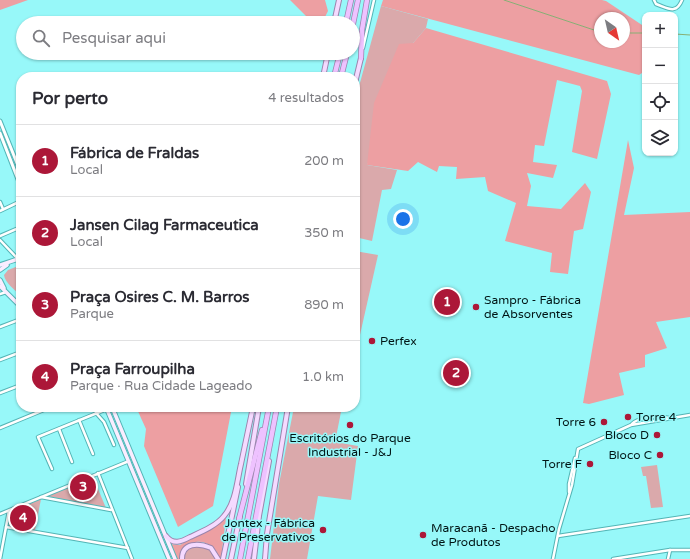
<!DOCTYPE html>
<html lang="pt">
<meta charset="utf-8">
<style>
body{margin:0;font-family:"Varela Round",sans-serif;background:#f7f7f7;color:#2b2b33}
.controls{position:absolute;right:12px;top:12px;display:grid;overflow:hidden;border-radius:8px;box-shadow:0 1px 3px #0004}
.controls button{width:36px;height:36px;display:grid;place-items:center;padding:0;border:0;border-bottom:1px solid #e1e1e2;background:#fff;color:#2b2b33;font:20px sans-serif}
.compass{position:absolute;left:594px;top:12px;width:36px;height:36px;border-radius:50%;background:#fff;box-shadow:0 1px 3px #0004;rotate:146deg}
.you{position:absolute;left:403px;top:219px;width:14px;height:14px;margin:-10px;border:3px solid #fff;border-radius:50%;background:#1a73e8;box-shadow:0 0 0 6px #1a73e833}
.badge{display:grid;place-items:center;width:26px;height:26px;border-radius:50%;background:#ac1738;color:#fff;font-size:13px;font-weight:700}
.pin{position:absolute;translate:-50% -50%;border:2px solid #fff;box-shadow:0 1px 4px #0006}
.list{margin:0;padding:0;list-style:none}
h2{display:flex;justify-content:space-between;align-items:center;height:52px;margin:0;padding:0 16px;font-size:17px}
h2 small{font-size:13px;font-weight:400;color:#7c7c81}
.list li{display:grid;grid-template-columns:26px 1fr auto;gap:12px;align-items:center;box-sizing:border-box;height:72px;padding:0 16px;border-top:1px solid #e1e1e2}
.list b{display:block;font-size:15px;white-space:nowrap}
.list p{margin:0;font-size:13px;white-space:nowrap;color:#7c7c81}
.list em{font-size:13px;font-style:normal;color:#7c7c81}
.icon{flex:none;width:22px;height:22px;fill:none;stroke:currentColor;stroke-width:2;stroke-linecap:round;stroke-linejoin:round}
.map{position:relative;flex:none;width:690px;height:559px;overflow:hidden}
.search{position:absolute;background:#fff;box-shadow:0 1px 3px #0004;left:16px;top:16px;width:344px;height:44px;display:flex;align-items:center;gap:10px;box-sizing:border-box;padding:0 14px;border-radius:22px;color:#7c7c81;font-size:15px}
.panel{position:absolute;background:#fff;box-shadow:0 1px 3px #0004;left:16px;top:72px;width:344px;height:340px;border-radius:16px}
.map>svg:first-child{display:block}
</style>
<div class="map">
<svg width="690" height="559" viewBox="0 0 690 559">
<rect width="100%" height="100%" fill="#97f8f9"/>
<g fill="#daa9ab">
<path d="M381,6L428,19L426,28L413,43L367,165L397,170L391,189L382,190L372,241L355,237V101Z"/>
<path d="M355,251L378,255L355,357Z"/>
<path d="M21,265V296C15,290 5,283 4,275L8,270Z"/>
<path d="M294,407H342L335,442L358,446L351,500L318,496L307,559H270L279,484Z"/>
<path d="M657,465L663,507L651,508L646,476H643L641,467Z"/>
<path d="M93,477L106,508L47,496Z"/>
<path d="M41,499L35,530L8,525L11,512Z"/>
<path d="M198,546L209,549L216,559H185V554L188,549Z"/>
</g>
<g fill="#ed9fa2" fill-rule="evenodd">
<path d="M0,0H28L0,10Z"/>
<path d="M290,0H325L328,11L322,23H313Z"/>
<path d="M383,0H602L606,1L645,27V71L639,75L381,6ZM600,18H624V42H600Z"/>
<path d="M426,28L607,81L611,94L597,159L572,152L582,91L580,86L557,80L544,146L535,145L533,162L557,165L553,178L527,173L531,186L527,206L561,209L585,183L591,192L583,229L574,231L568,274L550,272L552,253L505,241L516,203L488,191L485,177L456,179L457,167L439,166L437,172L418,162L408,171L367,165L374,103L399,44L413,43Z"/>
<path d="M628,140L634,168L624,215L690,212V317L656,322L667,348L645,355V367L619,373L624,395L589,404L583,403Z"/>
<path d="M136,407H175L200,411L201,407H232L213,506L178,527L144,446L146,429Z"/>
<path d="M226,518L221,559H220C217,549 207,540 196,542C191,543 186,547 181,550L179,559H176L170,544L180,545Z"/>
</g>
<g fill="none" stroke-linecap="round" stroke-linejoin="round">
<g stroke="#87b075" stroke-width="1">
<path d="M504,0L600,32"/>
<path d="M624,33H645"/>
<path d="M675,34L690,35"/>
</g>
<defs>
<g id="minor">
<path d="M654,0L656,4C668,8 676,15 682,0"/>
<path d="M363,48L374,0"/>
<path d="M0,202L3,209"/>
<path d="M0,211L21,201"/>
<path d="M0,236L21,227"/>
<path d="M0,240L18,259"/>
<path d="M0,294L6,292"/>
<path d="M0,327L21,319"/>
<path d="M0,360L21,352"/>
<path d="M0,393L21,385"/>
<path d="M96,413L104,422L114,445"/>
<path d="M79,420L93,454"/>
<path d="M632,424C640,416 659,415 669,418"/>
<path d="M0,428L51,407"/>
<path d="M59,429L72,462"/>
<path d="M52,469L38,437L107,409"/>
<path d="M98,473L132,559"/>
<path d="M569,492V484L575,458"/>
<path d="M41,497L111,510"/>
<path d="M0,514L129,461"/>
<path d="M6,527L128,548"/>
<path d="M558,536L690,516"/>
<path d="M0,559L9,511"/>
<path d="M553,559L559,529L572,485L578,449L631,425L690,415"/>
<path d="M613,559L670,550H690"/>
<path d="M668,559L670,550"/>
</g>
<g id="tertiary">
<path d="M0,121L21,173"/>
<path d="M0,133L21,187"/>
</g>
<g id="secondary">
<path d="M0,265L21,258"/>
<path d="M0,270L7,265"/>
<path d="M0,280L4,288"/>
<path d="M0,286L21,307"/>
<path d="M106,407L169,559"/>
<path d="M112,407L175,559"/>
</g>
<g id="primary">
<path d="M334,23L339,0"/>
<path d="M323,77L328,53"/>
<path d="M355,83L361,58"/>
<path d="M246,484L259,407"/>
<path d="M166,536C173,545 181,542 190,537C201,532 216,526 224,516C236,502 237,481 241,464C245,445 249,426 253,407"/>
<path d="M182,559C182,542 199,543 211,548L218,559"/>
<path d="M223,559L238,487"/>
<path d="M231,559L240,516"/>
<path d="M254,559L259,516L269,461"/>
<path d="M265,559L267,534L288,407"/>
</g>
<g id="motorway">
<path d="M346,23L351,0"/>
<path d="M353,24L358,0"/>
<path d="M361,58L362,30L367,0"/>
<path d="M334,77L340,53"/>
<path d="M341,77L347,53"/>
<path d="M239,519L262,430"/>
<path d="M240,559L269,407"/>
<path d="M248,559L277,407"/>
</g>
</defs>
<use href="#minor" stroke="#53b5b6" stroke-width="4.5"/>
<use href="#tertiary" stroke="#53b5b6" stroke-width="5"/>
<use href="#secondary" stroke="#53b5b6" stroke-width="5.5"/>
<use href="#primary" stroke="#9b85ad" stroke-width="6"/>
<use href="#motorway" stroke="#9b85ad" stroke-width="6"/>
<use href="#minor" stroke="#fff" stroke-width="2.5"/>
<use href="#tertiary" stroke="#fff" stroke-width="3"/>
<use href="#secondary" stroke="#faedff" stroke-width="3.5"/>
<use href="#primary" stroke="#f5daff" stroke-width="4"/>
<use href="#motorway" stroke="#eec2ff" stroke-width="4.5"/>
</g>
<g fill="#ac1738" stroke="#97f8f9" stroke-width="1.5">
<circle cx="476" cy="307" r="4"/>
<circle cx="372" cy="341" r="4"/>
<circle cx="628" cy="417" r="4"/>
<circle cx="604" cy="422" r="4"/>
<circle cx="350" cy="425" r="4"/>
<circle cx="657" cy="435" r="4"/>
<circle cx="660" cy="455" r="4"/>
<circle cx="590" cy="464" r="4"/>
<circle cx="323" cy="530" r="4"/>
<circle cx="423" cy="535" r="4"/>
</g>
<g text-anchor="middle" stroke-width="3" stroke-linejoin="round" paint-order="stroke">
<g font-size="12" fill="#011515" stroke="#97f8f9" text-anchor="end">
<text x="484" y="304" text-anchor="start">Sampro - Fábrica<tspan x="484" dy="14">de Absorventes</tspan></text>
<text x="380" y="345" text-anchor="start">Perfex</text>
<text x="636" y="421" text-anchor="start">Torre 4</text>
<text x="596" y="426">Torre 6</text>
<text x="649" y="439">Bloco D</text>
<text x="350" y="442" text-anchor="middle">Escritórios do Parque<tspan x="350" dy="14">Industrial - J&amp;J</tspan></text>
<text x="652" y="459">Bloco C</text>
<text x="582" y="468">Torre F</text>
<text x="315" y="527">Jontex - Fábrica<tspan x="315" dy="14">de Preservativos</tspan></text>
<text x="431" y="532" text-anchor="start">Maracanã - Despacho<tspan x="431" dy="14">de Produtos</tspan></text>
</g>
</g>
</svg>
<div class="controls">
<button>+</button>
<button>−</button>
<button><svg class="icon" aria-label="locate" viewBox="0 0 24 24"><circle cx="12" cy="12" r="6"/><path d="M12 2v4M12 18v4M2 12h4M18 12h4"/></svg></button>
<button><svg class="icon" aria-label="layers" viewBox="0 0 24 24"><path d="M12 4l9 5-9 5-9-5zM3 14l9 5 9-5"/></svg></button>
</div>
<svg class="compass" viewBox="-18 -18 36 36"><path d="M0-13l5 13h-10z" fill="#e53935"/><path d="M0 13l5-13h-10z" fill="#7c7c81"/></svg>
<div class="you"></div>
<div class="pin badge" style="left:447px;top:302px">1</div>
<div class="pin badge" style="left:456px;top:373px">2</div>
<div class="pin badge" style="left:83px;top:487px">3</div>
<div class="pin badge" style="left:23px;top:518px">4</div>
<div class="search"><svg class="icon" aria-label="search" viewBox="0 0 24 24"><circle cx="10" cy="10" r="6"/><path d="M15 15l6 6"/></svg>Pesquisar aqui</div>
<section class="panel">
<h2>Por perto<small>4 resultados</small></h2>
<ul class="list">
<li><span class="badge">1</span><div><b>Fábrica de Fraldas</b><p>Local</p></div><em>200 m</em></li>
<li><span class="badge">2</span><div><b>Jansen Cilag Farmaceutica</b><p>Local</p></div><em>350 m</em></li>
<li><span class="badge">3</span><div><b>Praça Osires C. M. Barros</b><p>Parque</p></div><em>890 m</em></li>
<li><span class="badge">4</span><div><b>Praça Farroupilha</b><p>Parque · Rua Cidade Lageado</p></div><em>1.0 km</em></li>
</ul>
</section>
</div>
